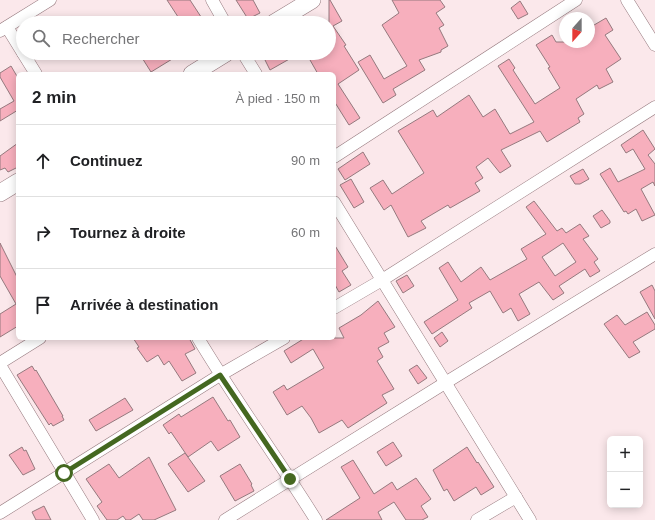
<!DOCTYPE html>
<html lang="fr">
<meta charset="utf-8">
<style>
body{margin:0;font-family:Arial,sans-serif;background:#f6f6f6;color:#202124}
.controls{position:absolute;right:12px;bottom:12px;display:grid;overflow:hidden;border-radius:6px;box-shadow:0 2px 10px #0003}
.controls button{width:36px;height:36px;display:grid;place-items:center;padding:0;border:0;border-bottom:1px solid #e0e0e0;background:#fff;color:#202124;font:20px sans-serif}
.compass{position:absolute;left:559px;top:12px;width:36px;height:36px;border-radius:50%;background:#fff;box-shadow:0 2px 10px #0003;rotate:201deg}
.stop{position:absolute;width:12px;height:12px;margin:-9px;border:3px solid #446820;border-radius:50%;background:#fff}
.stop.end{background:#446820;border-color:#fff;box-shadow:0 1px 4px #0008}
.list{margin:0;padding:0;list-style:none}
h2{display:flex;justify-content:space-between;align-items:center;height:52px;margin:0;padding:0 16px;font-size:17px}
h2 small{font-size:13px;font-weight:400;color:#757577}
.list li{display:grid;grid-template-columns:26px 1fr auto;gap:12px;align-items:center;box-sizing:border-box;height:72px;padding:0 16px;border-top:1px solid #e0e0e0}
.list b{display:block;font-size:15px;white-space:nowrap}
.list em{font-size:13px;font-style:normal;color:#757577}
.icon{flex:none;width:22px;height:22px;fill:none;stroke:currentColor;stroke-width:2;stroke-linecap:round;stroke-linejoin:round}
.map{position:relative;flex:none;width:655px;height:520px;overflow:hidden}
.search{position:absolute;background:#fff;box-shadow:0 2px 10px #0003;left:16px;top:16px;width:320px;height:44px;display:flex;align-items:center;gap:10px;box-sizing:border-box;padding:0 14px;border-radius:22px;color:#757577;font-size:15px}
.panel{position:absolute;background:#fff;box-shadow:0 2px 10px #0003;left:16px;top:72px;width:320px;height:268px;border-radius:6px}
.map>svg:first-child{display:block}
</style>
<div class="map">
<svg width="655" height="520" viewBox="0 0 655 520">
<rect width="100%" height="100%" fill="#fbe8eb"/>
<g fill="#f7afbd" stroke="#95797e" fill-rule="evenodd">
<path d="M167,0H190L205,23H182Z"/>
<path d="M236,0H253L260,13L248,19Z"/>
<path d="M329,0H330L342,21L333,26L346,45L344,46L359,70L338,84L360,118L349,125L334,101V74H318L306,53H329Z"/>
<path d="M392,0H440L445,7L436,13L444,25L439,28L448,46L441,50V52L419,60L425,70L393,89L396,95L383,103L358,62L370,55L384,79L407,66L382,25L399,13Z"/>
<path d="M520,1L528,14L518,19L511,8Z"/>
<path d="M606,18L613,30L605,35L621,59L606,69L613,82L599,89L597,85L576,99L584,114L578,118L580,122L547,142L540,131L501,150L511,166L500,173L488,158L476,167L483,178L475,183L480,191L450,208L448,205L421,221L426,228L408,237L391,205L384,210L370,188L383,180L392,194L424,173L398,131L433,110L437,117L469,95L483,117L495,109L510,134L534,122L498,66L509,59L515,68L513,70L535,104L560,88L548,68L550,67L536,45L552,35L556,42H589V28Z"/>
<path d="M139,53H182L151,72Z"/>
<path d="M279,53H300L270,70L265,60Z"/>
<path d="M11,66L18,78V110L0,121V109L14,101L0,77V73Z"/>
<path d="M643,130L655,149L648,155L655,164V186L653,182L641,189L655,215L642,221L636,209L628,214L626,211L624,212L600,174L610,168L618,182L645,169L633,149L626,153L621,145Z"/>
<path d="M18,143V167L8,172L5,168L0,170V156Z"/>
<path d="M363,152L370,164L345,180L338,169Z"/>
<path d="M583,169L589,179L580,184H575L570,176Z"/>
<path d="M351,179L364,202L354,208L340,185Z"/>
<path d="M534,201L557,231L562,228L566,233L580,224L589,236L583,239L598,259L594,262L600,271L590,277L585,269L559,286L564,293L553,300L539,282L519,294L530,314L518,321L511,308L503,313L490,291L469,303L472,308L432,334L424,322L458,300L439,268L448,262L461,282L481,267L490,280L527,259L521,249L546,234L526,207ZM563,243L576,262L555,276L542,257Z"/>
<path d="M602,210L610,221V223L601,228L593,216Z"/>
<path d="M0,243L18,279V326L0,337V314L16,304L0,276Z"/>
<path d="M334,244L348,267L342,271L351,285L339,292L334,283Z"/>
<path d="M407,275L414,286L403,293L396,281Z"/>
<path d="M652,285L655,291V319L640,292Z"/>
<path d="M378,301L395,327L384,333L389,342L378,348L383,357L377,361L394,389L382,395L387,403L348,428L342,420L319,433L311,418L302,406L287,415L273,392L284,385L287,390L324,368L313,349L291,363L284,351L305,338H344L339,328L361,315Z"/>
<path d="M647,312L655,325V329L633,342L640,352L629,358L604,324L617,315L625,325Z"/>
<path d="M442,332L448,341L440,347L434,338Z"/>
<path d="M133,338H189L195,349L185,354L196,373L182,381L169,361L164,365L158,355L147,362L137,348L139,347Z"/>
<path d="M417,365L427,378L418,384L409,370Z"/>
<path d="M32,366L35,371L36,370L63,416H62L64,420L53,426L51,423L49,425L17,375Z"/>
<path d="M213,397L228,421L230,420L240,437L218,451L211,441L188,457L171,432L169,434L163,425L179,414L181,417Z"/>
<path d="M125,398L133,410L96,431L89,420Z"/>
<path d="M393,442L402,456L386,466L377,452Z"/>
<path d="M22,447L24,451L26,450L35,469L23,475L9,455Z"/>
<path d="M467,447L477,463L478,462L494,487L481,495L476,487L454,501L447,489L444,491L433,470Z"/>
<path d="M185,453L205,481L188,492L168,464Z"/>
<path d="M149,457L176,510L154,520H143L139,514L130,520H126L123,516L117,520H107L97,506L102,502L86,479L109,464L119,478Z"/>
<path d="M353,460L374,494L392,482L397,490L416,478L431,499L421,506L428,517L422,520H406L394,502L378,512L382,520H326L360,498L341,467Z"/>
<path d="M240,464L252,484L251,485L254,491L235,501L220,476Z"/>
<path d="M44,506L51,520H36L32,512Z"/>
</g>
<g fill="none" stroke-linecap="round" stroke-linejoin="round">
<defs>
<g id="street">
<path d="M212,0L225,23"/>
<path d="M627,0L655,45"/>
<path d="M7,27L23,53"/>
<path d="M0,31L50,0"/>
<path d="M23,53L36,74"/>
<path d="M243,53L256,74"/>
<path d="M334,157L576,0"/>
<path d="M334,202L530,520"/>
<path d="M334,308L382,280L655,107"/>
<path d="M198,338C235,400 278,459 316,520"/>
<path d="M0,363L40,338"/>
<path d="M0,365L93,520"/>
<path d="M0,513L220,375L284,338"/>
<path d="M225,520L445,383L655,254"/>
<path d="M477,520L516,497"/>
</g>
<g id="secondary">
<path d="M274,23L312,0"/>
<path d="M192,74L226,53"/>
<path d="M0,193L18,182"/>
</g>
</defs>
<use href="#street" stroke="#967a7f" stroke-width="13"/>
<use href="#secondary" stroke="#967a7f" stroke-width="18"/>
<use href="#street" stroke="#fff" stroke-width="12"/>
<use href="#secondary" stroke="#fff" stroke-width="17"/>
</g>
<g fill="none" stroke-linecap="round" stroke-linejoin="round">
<path stroke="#446820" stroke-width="5" d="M64,473L220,375L290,479"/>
</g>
</svg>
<div class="controls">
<button>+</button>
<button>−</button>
</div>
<svg class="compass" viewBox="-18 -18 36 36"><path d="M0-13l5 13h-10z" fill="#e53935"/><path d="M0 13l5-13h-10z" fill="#757577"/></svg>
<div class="stop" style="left:64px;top:473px"></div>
<div class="stop end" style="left:290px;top:479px"></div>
<div class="search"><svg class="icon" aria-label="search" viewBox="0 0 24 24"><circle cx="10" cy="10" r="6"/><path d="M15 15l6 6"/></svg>Rechercher</div>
<section class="panel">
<h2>2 min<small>À pied · 150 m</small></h2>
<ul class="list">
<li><svg class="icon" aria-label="ahead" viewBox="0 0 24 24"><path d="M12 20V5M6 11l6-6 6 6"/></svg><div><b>Continuez</b></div><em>90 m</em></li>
<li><svg class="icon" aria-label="right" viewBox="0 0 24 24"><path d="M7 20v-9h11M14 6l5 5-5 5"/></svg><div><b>Tournez à droite</b></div><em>60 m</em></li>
<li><svg class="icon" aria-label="arrive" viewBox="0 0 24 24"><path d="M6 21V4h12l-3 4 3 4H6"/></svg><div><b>Arrivée à destination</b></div></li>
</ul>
</section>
</div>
